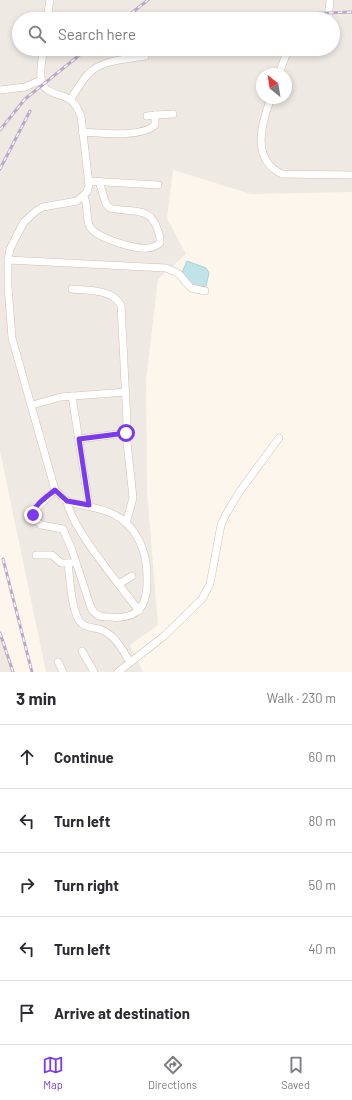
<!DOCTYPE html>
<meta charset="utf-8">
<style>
body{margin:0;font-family:Barlow,sans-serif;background:#f7f7f7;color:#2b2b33}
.compass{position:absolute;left:256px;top:68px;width:36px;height:36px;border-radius:50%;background:#fff;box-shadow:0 2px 6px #0003;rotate:330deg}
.stop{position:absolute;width:12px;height:12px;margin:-9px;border:3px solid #7c3aed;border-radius:50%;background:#fff}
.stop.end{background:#7c3aed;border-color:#fff;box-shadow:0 1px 4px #0008}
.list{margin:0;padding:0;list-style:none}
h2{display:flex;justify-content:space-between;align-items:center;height:52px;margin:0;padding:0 16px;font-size:17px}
h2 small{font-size:13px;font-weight:400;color:#7c7c81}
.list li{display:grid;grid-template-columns:26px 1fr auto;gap:12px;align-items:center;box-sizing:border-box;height:64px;padding:0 16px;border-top:1px solid #e1e1e2}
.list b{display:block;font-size:15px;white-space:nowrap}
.list em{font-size:13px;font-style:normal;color:#7c7c81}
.icon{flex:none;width:22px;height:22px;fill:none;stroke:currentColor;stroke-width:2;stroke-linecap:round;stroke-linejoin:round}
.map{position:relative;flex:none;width:352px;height:672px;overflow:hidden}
.search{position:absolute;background:#fff;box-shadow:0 2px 6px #0003;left:12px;right:12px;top:12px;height:44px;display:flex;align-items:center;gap:10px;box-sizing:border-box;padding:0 14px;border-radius:22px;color:#7c7c81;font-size:15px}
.sheet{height:372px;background:#fff}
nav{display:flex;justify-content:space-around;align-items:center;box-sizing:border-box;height:56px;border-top:1px solid #e1e1e2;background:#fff;font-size:11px;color:#7c7c81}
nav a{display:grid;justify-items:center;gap:2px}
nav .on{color:#7c3aed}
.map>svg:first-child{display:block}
</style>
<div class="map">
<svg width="352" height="672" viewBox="0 0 352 672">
<rect width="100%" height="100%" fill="#fdf6ec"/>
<g fill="#efe9e4" fill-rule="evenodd">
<path d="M0,0H352V192L251,194L173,170L167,218L186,254L158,279L146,381L147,491L158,625L130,645L143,672H46L0,451ZM19,19H333V49H19ZM262,74H286V98H262Z"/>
<path d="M0,636L12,672H0Z"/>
</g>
<path fill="#bfe3e8" stroke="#a5d3da" d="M187,261L206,268L209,273L206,286C196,290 188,281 181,275Z"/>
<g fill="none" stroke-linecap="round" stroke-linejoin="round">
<defs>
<g id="minor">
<path d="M47,19L50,0"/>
<path d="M328,19L330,0"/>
<path d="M44,49C42,58 40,68 41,77C42,95 59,92 71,100C76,104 78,110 81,116L89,185L87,192L77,201L43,207L36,211L24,222L16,237L10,249L8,260V286L12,338L55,490C60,493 63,500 69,502C90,508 114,508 130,527C143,542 147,558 147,577C148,606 139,620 109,617C100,617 96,616 91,608L72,550L63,529L41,525L34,518L33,512L55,490"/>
<path d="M279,74L288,49"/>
<path d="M0,90L25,87L41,80"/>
<path d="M271,98C261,124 251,160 282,174L352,175"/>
<path d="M70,100C76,91 81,82 88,74C101,60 127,59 145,56"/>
<path d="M147,116L155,115"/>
<path d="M82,132C100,133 141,138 155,125V115L173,114"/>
<path d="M88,181L158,185"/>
<path d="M84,197C89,206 85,218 90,227C97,238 136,250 148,248C152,248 156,246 160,243C161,238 159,233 157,228C149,205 128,213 110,208L106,204L99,181"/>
<path d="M8,260L166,268L178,273L191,288L205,291"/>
<path d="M72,289C90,291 111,289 121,305L127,422L126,433L79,439"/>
<path d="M72,396L89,505"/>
<path d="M32,405L61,397L126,392"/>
<path d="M67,501C71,528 121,586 139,611"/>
<path d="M126,523L133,498L126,433"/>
<path d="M36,555H52L61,563H71"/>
<path d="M68,563C70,578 71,612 81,623C87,629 95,627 102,630C115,635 123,651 130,662"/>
<path d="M119,584L132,576"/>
<path d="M82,651L94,672"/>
<path d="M58,662L63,672"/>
<path d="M118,672L164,636L202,599L210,584L221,525L226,514L240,491L279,438"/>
</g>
</defs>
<use href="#minor" stroke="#d1beb0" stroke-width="8"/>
<use href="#minor" stroke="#fff" stroke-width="7"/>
<defs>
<g id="rail">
<path d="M124,19L148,0"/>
<path d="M167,19L352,12"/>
<path d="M0,130L25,99L87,49"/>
<path d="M0,169L30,111"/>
<path d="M3,559L32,672"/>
<path d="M0,633L13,672"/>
</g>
</defs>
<use href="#rail" stroke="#b9a8c9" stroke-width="3"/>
<use href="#rail" stroke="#fffaf3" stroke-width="1.5" stroke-dasharray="4.5" stroke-linecap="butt"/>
</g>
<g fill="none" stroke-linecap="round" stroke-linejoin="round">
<path stroke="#7c3aed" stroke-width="5" d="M33,515C33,505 48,496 55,490L67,501L89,505L79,439L126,433"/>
</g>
</svg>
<svg class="compass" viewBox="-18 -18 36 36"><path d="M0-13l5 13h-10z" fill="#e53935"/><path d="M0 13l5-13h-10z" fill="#7c7c81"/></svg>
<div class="stop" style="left:126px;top:433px"></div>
<div class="stop end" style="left:33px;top:515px"></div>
<div class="search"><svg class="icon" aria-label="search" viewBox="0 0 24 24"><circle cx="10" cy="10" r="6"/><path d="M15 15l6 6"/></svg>Search here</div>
</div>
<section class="sheet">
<h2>3 min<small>Walk · 230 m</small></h2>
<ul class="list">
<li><svg class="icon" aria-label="ahead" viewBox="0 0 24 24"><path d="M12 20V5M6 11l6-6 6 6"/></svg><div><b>Continue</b></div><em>60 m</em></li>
<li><svg class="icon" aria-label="left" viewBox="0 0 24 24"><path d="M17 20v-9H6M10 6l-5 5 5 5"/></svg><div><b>Turn left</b></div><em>80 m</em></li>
<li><svg class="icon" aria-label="right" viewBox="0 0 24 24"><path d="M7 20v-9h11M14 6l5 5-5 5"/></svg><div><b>Turn right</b></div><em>50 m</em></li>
<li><svg class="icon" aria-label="left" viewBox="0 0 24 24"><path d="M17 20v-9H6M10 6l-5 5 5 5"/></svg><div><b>Turn left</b></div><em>40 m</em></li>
<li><svg class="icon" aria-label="arrive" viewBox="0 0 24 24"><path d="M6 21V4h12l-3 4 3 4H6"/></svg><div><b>Arrive at destination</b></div></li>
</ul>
</section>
<nav>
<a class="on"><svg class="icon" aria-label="map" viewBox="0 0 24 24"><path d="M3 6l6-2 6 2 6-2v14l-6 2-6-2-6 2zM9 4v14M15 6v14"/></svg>Map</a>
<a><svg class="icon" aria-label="directions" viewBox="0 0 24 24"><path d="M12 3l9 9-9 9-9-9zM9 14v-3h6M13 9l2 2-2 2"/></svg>Directions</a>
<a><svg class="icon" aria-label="saved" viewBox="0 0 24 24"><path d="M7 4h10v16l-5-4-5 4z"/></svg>Saved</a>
</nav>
